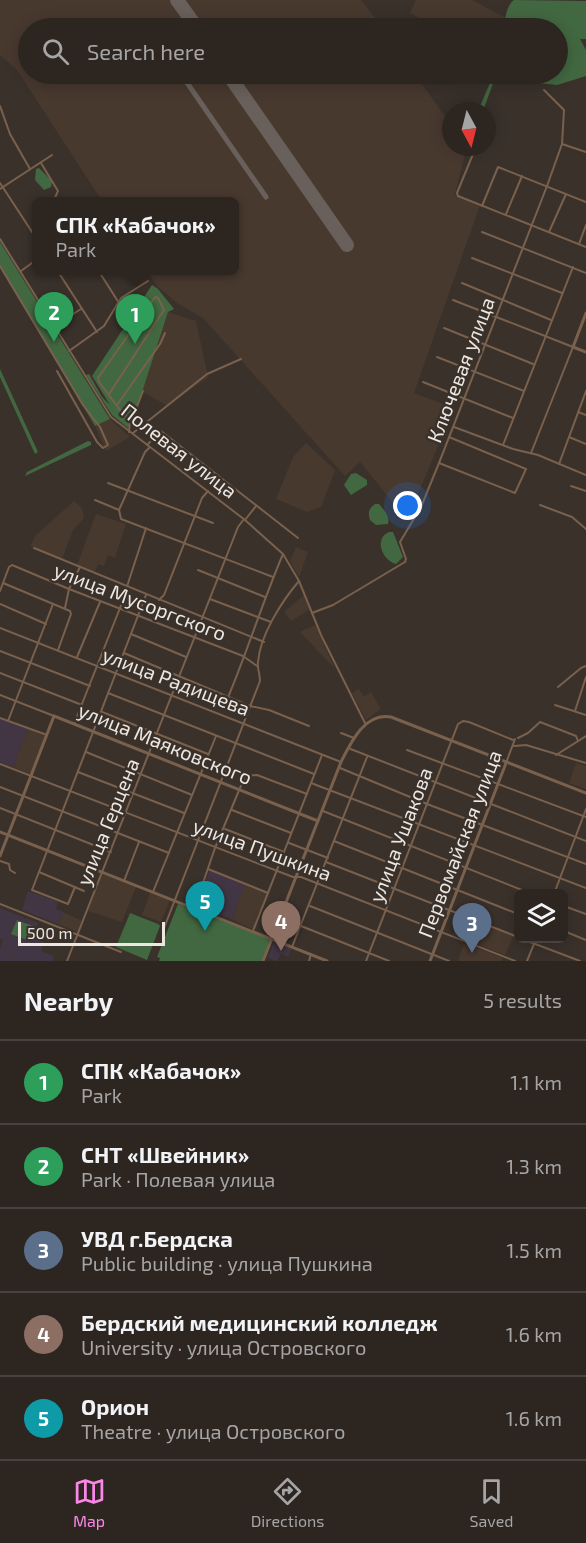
<!DOCTYPE html>
<meta charset="utf-8">
<style>
body{margin:0;font-family:"Exo 2",sans-serif;background:#342d29;color:#f1f3f6}
.controls{position:absolute;right:18px;bottom:18px;display:grid;overflow:hidden;border-radius:9px;box-shadow:0 3px 15px #0003}
.controls button{width:54px;height:54px;display:grid;place-items:center;padding:0;border:0;border-bottom:2px solid #48423e;background:#2c2520;color:#f1f3f6;font:30px sans-serif}
.compass{position:absolute;left:442px;top:102px;width:54px;height:54px;border-radius:50%;background:#2c2520;box-shadow:0 3px 15px #0003;rotate:173deg}
.scale{position:absolute;left:18px;bottom:15px;width:147px;box-sizing:border-box;padding-left:6px;border:3px solid #ede7e2;border-top:0;font-size:16px;line-height:21px;white-space:nowrap;color:#ede7e2;-webkit-text-stroke:4px #3a312b;paint-order:stroke}
.you{position:absolute;left:408px;top:506px;width:21px;height:21px;margin:-15px;border:4px solid #fff;border-radius:50%;background:#1a73e8;box-shadow:0 0 0 9px #1a73e833}
.badge{display:grid;place-items:center;width:39px;height:39px;border-radius:50%;background:#fa87e7;color:#fff;font-size:20px;font-weight:700}
.pin{position:absolute;translate:-50% -50px;filter:drop-shadow(0 2px 3px #0008)}
.pin::after{content:'';position:absolute;top:32px;width:21px;height:18px;background:inherit;clip-path:polygon(0 0,100% 0,50% 100%)}
.popup{position:absolute;left:32px;top:197px;width:207px;height:78px;box-sizing:border-box;display:grid;place-content:center;border-radius:9px;background:#2c2520;filter:drop-shadow(0 2px 4px #0005);font-size:20px;white-space:nowrap;color:#a6a5a5}
.popup b{font-size:22px;color:#f1f3f6}
.popup::after{content:'';position:absolute;left:50%;top:100%;margin-left:-12px;border:12px solid transparent;border-top-color:#2c2520}
.list{margin:0;padding:0;list-style:none}
h2{display:flex;justify-content:space-between;align-items:center;height:78px;margin:0;padding:0 24px;font-size:26px}
h2 small{font-size:20px;font-weight:400;color:#a6a5a5}
.list li{display:grid;grid-template-columns:39px 1fr auto;gap:18px;align-items:center;box-sizing:border-box;height:84px;padding:0 24px;border-top:2px solid #48423e}
.list b{display:block;font-size:22px;white-space:nowrap}
.list p{margin:0;font-size:20px;white-space:nowrap;color:#a6a5a5}
.list em{font-size:20px;font-style:normal;color:#a6a5a5}
.icon{flex:none;width:33px;height:33px;fill:none;stroke:currentColor;stroke-width:2;stroke-linecap:round;stroke-linejoin:round}
.map{position:relative;flex:none;width:586px;height:961px;overflow:hidden}
.search{position:absolute;background:#2c2520;box-shadow:0 3px 15px #0003;left:18px;right:18px;top:18px;height:66px;display:flex;align-items:center;gap:15px;box-sizing:border-box;padding:0 21px;border-radius:33px;color:#a6a5a5;font-size:22px}
.sheet{height:498px;background:#2c2520}
nav{display:flex;justify-content:space-around;align-items:center;box-sizing:border-box;height:84px;border-top:2px solid #48423e;background:#2c2520;font-size:16px;color:#a6a5a5}
nav a{display:grid;justify-items:center;gap:3px}
nav .on{color:#fa87e7}
.map>svg:first-child{display:block}
</style>
<div class="map">
<svg width="586" height="961" viewBox="0 0 586 961">
<rect width="100%" height="100%" fill="#3a312b"/>
<g fill="#48392f">
<path d="M0,0H361L371,13L382,28H28V74H415L451,125V147H467L455,194L480,205L414,393L454,408L407,520L360,462L345,476L204,319L177,303L157,286L147,271L234,270V202L102,201L17,70L0,55Z"/>
<path d="M416,0H472L506,18L500,28H438L410,13Z"/>
<path d="M168,312L196,321L208,377L168,406L141,391Z"/>
<path d="M110,419L130,437L106,451L95,426Z"/>
<path d="M306,443L335,470L321,507L307,512L276,499L293,457Z"/>
<path d="M74,501L82,508L84,518L73,530L62,559L30,546L36,535Z"/>
<path d="M96,514L126,524L115,558L108,555L104,566L98,564L95,572L77,565Z"/>
<path d="M296,547L308,552L299,577L290,561Z"/>
<path d="M304,595L309,610L291,621L284,612Z"/>
<path d="M315,625L335,669L300,632Z"/>
<path d="M359,689L364,697L371,692L381,709L366,720L352,693Z"/>
<path d="M28,729L45,736L31,774L13,767Z"/>
<path d="M576,763L586,766V789L569,783Z"/>
<path d="M102,874L136,887L122,922L88,911Z"/>
<path d="M245,884L268,894L254,930L232,919Z"/>
<path d="M150,893L170,900L161,922L142,915Z"/>
<path d="M63,912L82,921L77,932L58,924Z"/>
<path d="M459,914L514,935L505,955L453,935Z"/>
<path d="M464,943L503,958L502,961H458Z"/>
</g>
<g fill="#433644">
<path d="M0,718L28,729L13,767L0,762Z"/>
<path d="M210,870L245,884L232,919L196,905Z"/>
<path d="M28,891L58,902L56,909L63,912L58,924L22,910Z"/>
<path d="M0,908L38,923L33,938L44,942L41,951L54,956L53,961H0V949L3,940L0,939Z"/>
<path d="M274,942L292,948L288,957L281,954L277,961L268,958Z"/>
</g>
<g fill="#426841">
<path d="M514,0L586,1V39H580L586,50V76L557,85L495,78L483,111H478L490,83L491,74H558V28H501C507,19 505,7 514,0Z"/>
<path d="M39,168L52,181L51,187L44,190L35,180L36,169Z"/>
<path d="M0,242L110,419L95,426L0,266Z"/>
<path d="M152,285L158,289L174,309L168,312L132,423L131,422L128,428L112,415L86,375L89,374L102,397L110,405L92,376Z"/>
<path d="M0,369L38,452L35,454L0,377Z"/>
<path d="M88,441L91,442V445L25,476L27,472Z"/>
<path d="M356,473L367,480V485L351,495L344,485L351,474Z"/>
<path d="M375,504H379C384,510 390,516 388,524L376,525L370,520C368,513 368,509 375,504Z"/>
<path d="M389,532H393L403,557L396,564C383,561 373,539 389,532Z"/>
<path d="M178,904L270,939L262,961H159L160,958L157,957Z"/>
<path d="M130,913L158,924L160,926L147,960L116,947Z"/>
<path d="M17,920L35,927L30,941L11,934Z"/>
</g>
<g fill="none" stroke-linecap="round" stroke-linejoin="round">
<path stroke="#69605b" stroke-width="5" d="M181,74L266,197"/>
<g stroke="#69605b" stroke-width="14">
<path d="M177,0L197,28"/>
<path d="M228,74L347,245"/>
</g>
<g stroke="#79614d" stroke-width="2">
<path d="M0,106L10,134L30,169"/>
<path d="M562,144L586,152"/>
<path d="M473,154L457,193L458,196L586,247"/>
<path d="M41,163L58,191L53,202"/>
<path d="M0,183L36,238"/>
<path d="M0,189L52,155"/>
<path d="M482,206L498,167L586,202"/>
<path d="M506,214L522,176"/>
<path d="M482,232L586,273"/>
<path d="M549,232L566,194"/>
<path d="M0,239L111,417L245,520L283,554L299,581L321,635L365,723"/>
<path d="M579,244L586,225"/>
<path d="M472,258L562,293"/>
<path d="M0,266L83,405L100,427L108,445L103,448L97,442L57,371"/>
<path d="M57,270L97,332"/>
<path d="M98,270L119,303"/>
<path d="M21,271L36,260"/>
<path d="M462,283L551,320"/>
<path d="M453,300L573,347L531,453"/>
<path d="M54,326L81,309"/>
<path d="M444,328L533,364"/>
<path d="M69,351L104,326L121,298L148,281"/>
<path d="M437,357L524,391"/>
<path d="M423,382L513,418"/>
<path d="M109,394L164,310L158,298L155,297L98,378L99,382L120,410L130,420L129,432"/>
<path d="M117,405L160,344L165,333"/>
<path d="M578,412L586,415"/>
<path d="M131,422L143,391"/>
<path d="M454,427L513,449L538,455L586,475"/>
<path d="M133,433L207,374L241,359"/>
<path d="M569,437L586,444"/>
<path d="M147,445L161,431L298,538"/>
<path d="M503,445L573,267"/>
<path d="M439,463L515,493L526,469L449,437"/>
<path d="M559,464L586,391"/>
<path d="M108,483L213,523"/>
<path d="M571,486L586,491"/>
<path d="M95,500L119,510L121,519L273,577"/>
<path d="M540,505L572,517L586,529"/>
<path d="M119,510L145,452L150,447"/>
<path d="M245,520L256,506"/>
<path d="M34,548L264,642"/>
<path d="M198,570L265,597"/>
<path d="M3,583L70,611L71,614L58,650"/>
<path d="M0,591L9,567L12,565L69,589L243,656L257,666"/>
<path d="M210,599L271,622"/>
<path d="M159,600L164,595L202,498L208,491"/>
<path d="M0,604L46,624"/>
<path d="M65,608L69,589L80,567"/>
<path d="M312,613L333,605L405,562L406,559L400,542L421,507L439,463L547,186L562,144L564,110L544,90"/>
<path d="M0,628L341,762"/>
<path d="M131,634L186,657"/>
<path d="M0,651L90,686"/>
<path d="M124,653L250,706L269,710L309,726"/>
<path d="M77,657L100,602"/>
<path d="M0,673L82,705"/>
<path d="M558,687L581,668L586,666"/>
<path d="M108,693L314,774"/>
<path d="M0,695L54,716"/>
<path d="M229,695C248,649 263,601 283,554"/>
<path d="M555,705L586,715"/>
<path d="M575,711L586,677"/>
<path d="M102,712L208,754"/>
<path d="M0,718L47,735"/>
<path d="M8,721L53,604"/>
<path d="M74,724L120,608L146,528"/>
<path d="M341,733L354,738"/>
<path d="M518,738L528,733L540,722L576,736L578,741"/>
<path d="M514,746L526,745L586,763"/>
<path d="M348,748L586,841"/>
<path d="M407,750L586,817"/>
<path d="M86,752L192,795"/>
<path d="M556,755L586,736"/>
<path d="M506,763L515,739"/>
<path d="M0,764L293,877H301L515,961"/>
<path d="M340,768L427,804L586,864"/>
<path d="M78,772L184,813"/>
<path d="M311,783L586,888"/>
<path d="M0,787L169,853"/>
<path d="M0,808L111,852"/>
<path d="M232,810L291,833"/>
<path d="M323,811L532,894"/>
<path d="M225,829L284,852"/>
<path d="M334,841L518,914"/>
<path d="M289,843L328,858"/>
<path d="M0,861L9,864L10,870L15,873"/>
<path d="M326,862L518,937"/>
<path d="M208,869L268,893"/>
<path d="M39,872L84,891"/>
<path d="M124,881L139,842"/>
<path d="M75,887L68,904L32,890L146,595"/>
<path d="M153,892L216,736"/>
<path d="M554,894L586,809"/>
<path d="M0,904L121,952"/>
<path d="M310,906L449,961"/>
<path d="M564,906L586,914"/>
<path d="M194,909L215,848L245,776L257,775L307,794"/>
<path d="M301,926L389,961"/>
<path d="M164,928L260,681C260,674 257,668 258,662C260,635 282,601 299,581"/>
<path d="M253,931L322,755"/>
<path d="M564,931L586,940"/>
<path d="M522,939L580,961"/>
<path d="M292,947L367,757"/>
<path d="M67,961L238,527L244,519"/>
<path d="M309,961L311,954"/>
<path d="M366,961L458,724L463,721L469,722L513,740"/>
<path d="M527,961L536,939"/>
</g>
<g stroke="#79614d" stroke-width="3">
<path d="M586,313L573,347L586,352"/>
<path d="M0,832L327,961"/>
<path d="M0,856L54,716L318,821"/>
<path d="M263,961L341,762C351,742 365,712 391,717L586,793"/>
<path d="M430,961L506,763"/>
</g>
</g>
<g text-anchor="middle" stroke-width="5" stroke-linejoin="round" paint-order="stroke">
<g font-size="20" fill="#ede7e2" stroke="#3a312b">
<text transform="translate(461 370) rotate(-69)" y="7">Ключевая улица</text>
<text transform="translate(179 451) rotate(38)" y="7">Полевая улица</text>
<text transform="translate(140 602) rotate(21)" y="7">улица Мусоргского</text>
<text transform="translate(176 682) rotate(21)" y="7">улица Радищева</text>
<text transform="translate(165 744) rotate(22)" y="7">улица Маяковского</text>
<text transform="translate(108 822) rotate(-68)" y="7">улица Герцена</text>
<text transform="translate(401 835) rotate(-69)" y="7">улица Ушакова</text>
<text transform="translate(460 844) rotate(-69)" y="7">Первомайская улица</text>
<text transform="translate(262 850) rotate(20)" y="7">улица Пушкина</text>
</g>
</g>
</svg>
<div class="controls">
<button><svg class="icon" aria-label="layers" viewBox="0 0 24 24"><path d="M12 4l9 5-9 5-9-5zM3 14l9 5 9-5"/></svg></button>
</div>
<svg class="compass" viewBox="-18 -18 36 36"><path d="M0-13l5 13h-10z" fill="#e53935"/><path d="M0 13l5-13h-10z" fill="#a6a5a5"/></svg>
<div class="scale">500 m</div>
<div class="you"></div>
<div class="pin badge" style="left:135px;top:344px;background:#2e9e5b">1</div>
<div class="popup"><b>СПК «Кабачок»</b>Park</div>
<div class="pin badge" style="left:54px;top:342px;background:#2e9e5b">2</div>
<div class="pin badge" style="left:472px;top:953px;background:#5c6f8a">3</div>
<div class="pin badge" style="left:281px;top:951px;background:#8d6e63">4</div>
<div class="pin badge" style="left:205px;top:931px;background:#0f9aa8">5</div>
<div class="search"><svg class="icon" aria-label="search" viewBox="0 0 24 24"><circle cx="10" cy="10" r="6"/><path d="M15 15l6 6"/></svg>Search here</div>
</div>
<section class="sheet">
<h2>Nearby<small>5 results</small></h2>
<ul class="list">
<li><span class="badge" style="background:#2e9e5b">1</span><div><b>СПК «Кабачок»</b><p>Park</p></div><em>1.1 km</em></li>
<li><span class="badge" style="background:#2e9e5b">2</span><div><b>СНТ «Швейник»</b><p>Park · Полевая улица</p></div><em>1.3 km</em></li>
<li><span class="badge" style="background:#5c6f8a">3</span><div><b>УВД г.Бердска</b><p>Public building · улица Пушкина</p></div><em>1.5 km</em></li>
<li><span class="badge" style="background:#8d6e63">4</span><div><b>Бердский медицинский колледж</b><p>University · улица Островского</p></div><em>1.6 km</em></li>
<li><span class="badge" style="background:#0f9aa8">5</span><div><b>Орион</b><p>Theatre · улица Островского</p></div><em>1.6 km</em></li>
</ul>
</section>
<nav>
<a class="on"><svg class="icon" aria-label="map" viewBox="0 0 24 24"><path d="M3 6l6-2 6 2 6-2v14l-6 2-6-2-6 2zM9 4v14M15 6v14"/></svg>Map</a>
<a><svg class="icon" aria-label="directions" viewBox="0 0 24 24"><path d="M12 3l9 9-9 9-9-9zM9 14v-3h6M13 9l2 2-2 2"/></svg>Directions</a>
<a><svg class="icon" aria-label="saved" viewBox="0 0 24 24"><path d="M7 4h10v16l-5-4-5 4z"/></svg>Saved</a>
</nav>
